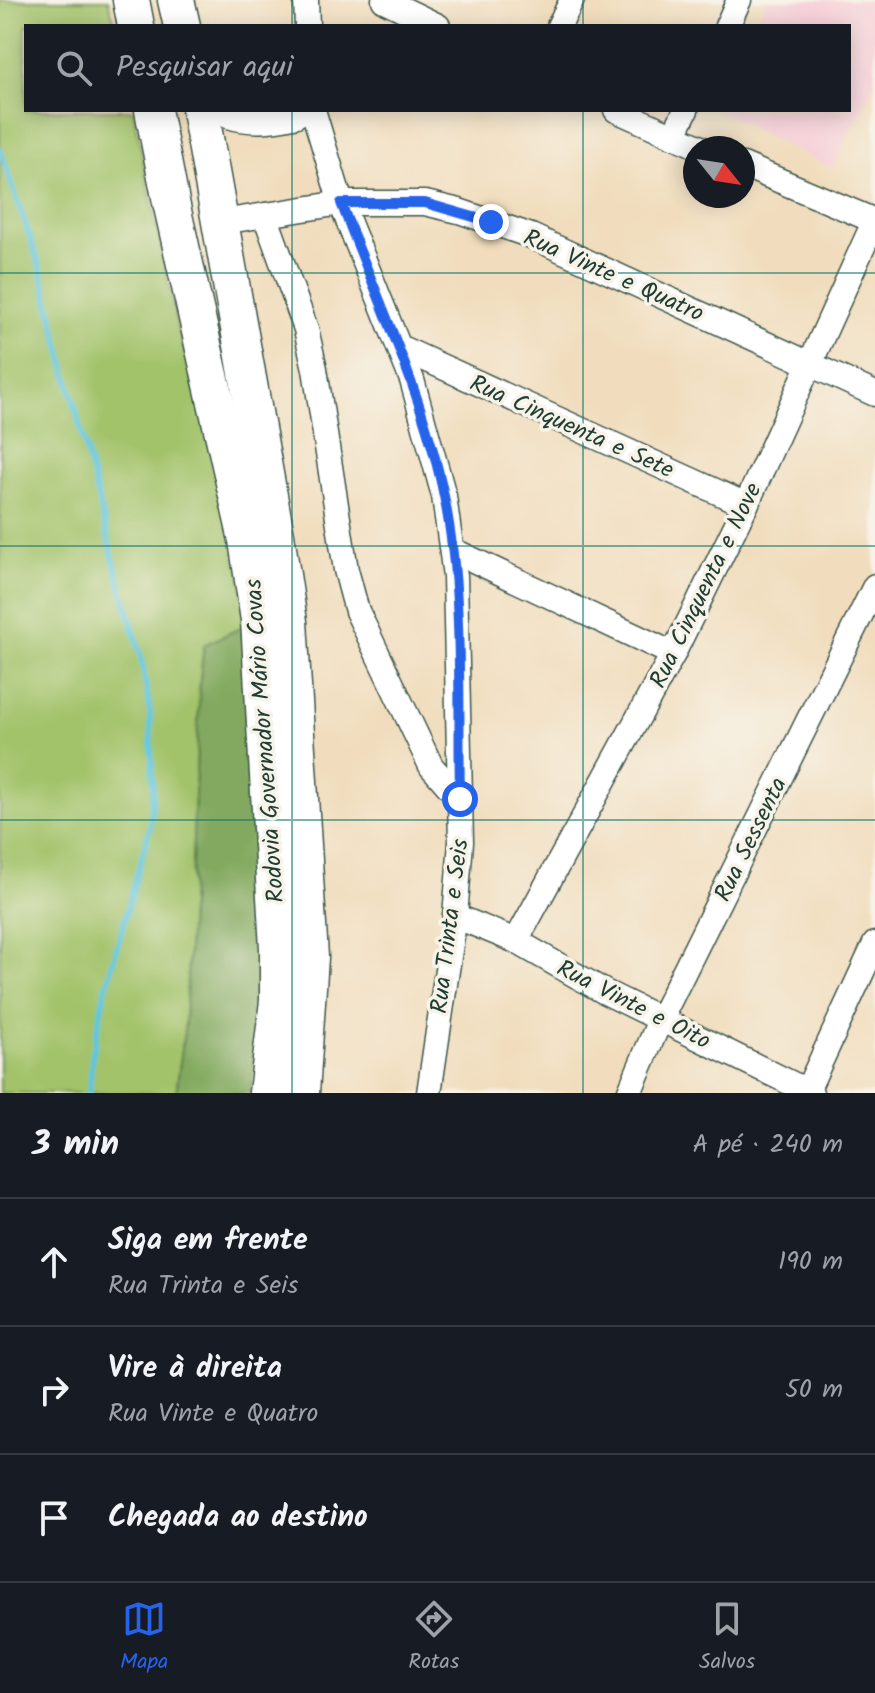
<!DOCTYPE html>
<html lang="pt">
<meta charset="utf-8">
<style>
body{margin:0;font-family:Kalam,sans-serif;background:#242831;color:#f1f3f6}
.compass{position:absolute;left:683px;top:136px;width:72px;height:72px;border-radius:50%;background:#171b24;box-shadow:0 4px 20px #0003;rotate:120deg}
.stop{position:absolute;width:24px;height:24px;margin:-18px;border:6px solid #2563eb;border-radius:50%;background:#fff}
.stop.end{background:#2563eb;border-color:#fff;box-shadow:0 2px 8px #0008}
.list{margin:0;padding:0;list-style:none}
h2{display:flex;justify-content:space-between;align-items:center;height:104px;margin:0;padding:0 32px;font-size:34px}
h2 small{font-size:26px;font-weight:400;color:#9ea1a6}
.list li{display:grid;grid-template-columns:52px 1fr auto;gap:24px;align-items:center;box-sizing:border-box;height:128px;padding:0 32px;border-top:2px solid #363941}
.list b{display:block;font-size:30px;white-space:nowrap}
.list p{margin:0;font-size:26px;white-space:nowrap;color:#9ea1a6}
.list em{font-size:26px;font-style:normal;color:#9ea1a6}
.icon{flex:none;width:44px;height:44px;fill:none;stroke:currentColor;stroke-width:2;stroke-linecap:round;stroke-linejoin:round}
.map{position:relative;flex:none;width:875px;height:1093px;overflow:hidden}
.search{position:absolute;background:#171b24;box-shadow:0 4px 20px #0003;left:24px;right:24px;top:24px;height:88px;display:flex;align-items:center;gap:20px;box-sizing:border-box;padding:0 28px;border-radius:0px;color:#9ea1a6;font-size:30px}
.sheet{height:488px;background:#171b24}
nav{display:flex;justify-content:space-around;align-items:center;box-sizing:border-box;height:112px;border-top:2px solid #363941;background:#171b24;font-size:22px;color:#9ea1a6}
nav a{display:grid;justify-items:center;gap:4px}
nav .on{color:#2563eb}
.map>svg:first-child{display:block}
</style>
<div class="map">
<svg width="875" height="1093" viewBox="0 0 875 1093">
<rect width="100%" height="100%" fill="#f7f3e8"/>
<filter id="ink" filterUnits="userSpaceOnUse"><feTurbulence type="fractalNoise" baseFrequency=".0125" numOctaves="2"/><feDisplacementMap in="SourceGraphic" scale="16" xChannelSelector="R" yChannelSelector="G"/><feConvolveMatrix kernelMatrix="1 2 1 2 8 2 1 2 1" color-interpolation-filters="sRGB"/></filter>
<filter id="wash" filterUnits="userSpaceOnUse"><feTurbulence type="fractalNoise" baseFrequency=".006" numOctaves="4" result="noise"/><feDisplacementMap in="SourceGraphic" scale="32" xChannelSelector="R" yChannelSelector="G"/><feGaussianBlur stdDeviation="1.8" result="paint"/><feColorMatrix in="noise" values="0 0 0 0 0 0 0 0 0 0 0 0 0 0 0 0 0 1.4 0 .05"/><feComposite in="paint" operator="in"/></filter>
<g filter="url(#wash)">
<rect width="100%" height="100%" fill="#f1ddbd"/>
<path fill="#f6cfd8" d="M767,0H875V82L832,168L717,110H849V26H754Z"/>
<path fill="#a3c36b" stroke="#618050" stroke-width="2" d="M0,0H108L116,26H26V110H133L177,325L237,543L247,625L204,645L200,680L185,1024L176,1093H0Z"/>
<path fill="#82a95f" stroke="#50734a" stroke-width="2" d="M247,625L264,759L260,993L251,1093H176L185,1024L200,680L204,645Z"/>
<g fill="none" stroke-linecap="round" stroke-linejoin="round">
<path stroke="#5ec6db" stroke-width="6" d="M0,149L40,267L112,554L141,656L150,711L153,790L150,827L105,991L92,1057L89,1093"/>
</g>
</g>
<g filter="url(#ink)">
<g fill="none" stroke-linecap="round" stroke-linejoin="round">
<defs>
<g id="minor">
<path d="M306,0L307,26"/>
<path d="M384,0L438,26"/>
<path d="M559,26L572,0"/>
<path d="M727,26L739,0"/>
<path d="M313,110L341,203L412,380L444,496L455,576L461,842L455,916L429,1093"/>
<path d="M616,110L701,148"/>
<path d="M673,136L686,110"/>
<path d="M743,165L875,221"/>
<path d="M265,215L306,329L315,369L346,570L357,611L431,766L460,799"/>
<path d="M222,222L341,203H425L459,211L531,236L875,394"/>
<path d="M399,347L746,505"/>
<path d="M452,550L673,654"/>
<path d="M455,916L516,941L605,992L811,1093"/>
<path d="M516,941L673,654L746,505L875,220"/>
<path d="M629,1093L660,1020L875,586"/>
<path d="M806,1093L875,944"/>
</g>
<g id="highway">
<path d="M131,0L136,26"/>
<path d="M176,0L182,26"/>
<path d="M153,110L171,202L247,540L259,620L278,948V1001L267,1093"/>
<path d="M200,110L276,535L289,622L310,957L301,1093"/>
<path d="M229,110C251,117 270,115 293,110"/>
</g>
</defs>
<use href="#minor" stroke="#3e5549" stroke-width="27"/>
<use href="#highway" stroke="#3e5549" stroke-width="39"/>
<use href="#minor" stroke="#fff" stroke-width="24"/>
<use href="#highway" stroke="#fff" stroke-width="36"/>
</g>
</g>
<g fill="none" stroke-linecap="round" stroke-linejoin="round" filter="url(#ink)">
<path stroke="#2563eb" stroke-width="10" d="M460,799C458,699 464,594 444,496C423,394 378,300 341,203H425L491,222"/>
</g>
<path fill="none" stroke="#0f766e" stroke-width="2" stroke-opacity="0.55" d="M292,0V26M583,0V26M292,110V1093M583,110V1093M0,273H875M0,546H875M0,820H875"/>
<g text-anchor="middle" stroke-width="7" stroke-linejoin="round" paint-order="stroke">
<g font-size="24" fill="#1f3d34" stroke="#f7f3e8">
<text transform="translate(614 275) rotate(24)" y="8">Rua Vinte e Quatro</text>
<text transform="translate(572 426) rotate(24)" y="8">Rua Cinquenta e Sete</text>
<text transform="translate(705 585) rotate(-64)" y="8">Rua Cinquenta e Nove</text>
<text transform="translate(264 741) rotate(-94)" y="8">Rodovia Governador Mário Covas</text>
<text transform="translate(750 839) rotate(-64)" y="8">Rua Sessenta</text>
<text transform="translate(449 926) rotate(-83)" y="8">Rua Trinta e Seis</text>
<text transform="translate(634 1004) rotate(27)" y="8">Rua Vinte e Oito</text>
</g>
</g>
</svg>
<svg class="compass" viewBox="-18 -18 36 36"><path d="M0-13l5 13h-10z" fill="#e53935"/><path d="M0 13l5-13h-10z" fill="#9ea1a6"/></svg>
<div class="stop" style="left:460px;top:799px"></div>
<div class="stop end" style="left:491px;top:222px"></div>
<div class="search"><svg class="icon" aria-label="search" viewBox="0 0 24 24"><circle cx="10" cy="10" r="6"/><path d="M15 15l6 6"/></svg>Pesquisar aqui</div>
</div>
<section class="sheet">
<h2>3 min<small>A pé · 240 m</small></h2>
<ul class="list">
<li><svg class="icon" aria-label="ahead" viewBox="0 0 24 24"><path d="M12 20V5M6 11l6-6 6 6"/></svg><div><b>Siga em frente</b><p>Rua Trinta e Seis</p></div><em>190 m</em></li>
<li><svg class="icon" aria-label="right" viewBox="0 0 24 24"><path d="M7 20v-9h11M14 6l5 5-5 5"/></svg><div><b>Vire à direita</b><p>Rua Vinte e Quatro</p></div><em>50 m</em></li>
<li><svg class="icon" aria-label="arrive" viewBox="0 0 24 24"><path d="M6 21V4h12l-3 4 3 4H6"/></svg><div><b>Chegada ao destino</b></div></li>
</ul>
</section>
<nav>
<a class="on"><svg class="icon" aria-label="map" viewBox="0 0 24 24"><path d="M3 6l6-2 6 2 6-2v14l-6 2-6-2-6 2zM9 4v14M15 6v14"/></svg>Mapa</a>
<a><svg class="icon" aria-label="directions" viewBox="0 0 24 24"><path d="M12 3l9 9-9 9-9-9zM9 14v-3h6M13 9l2 2-2 2"/></svg>Rotas</a>
<a><svg class="icon" aria-label="saved" viewBox="0 0 24 24"><path d="M7 4h10v16l-5-4-5 4z"/></svg>Salvos</a>
</nav>
